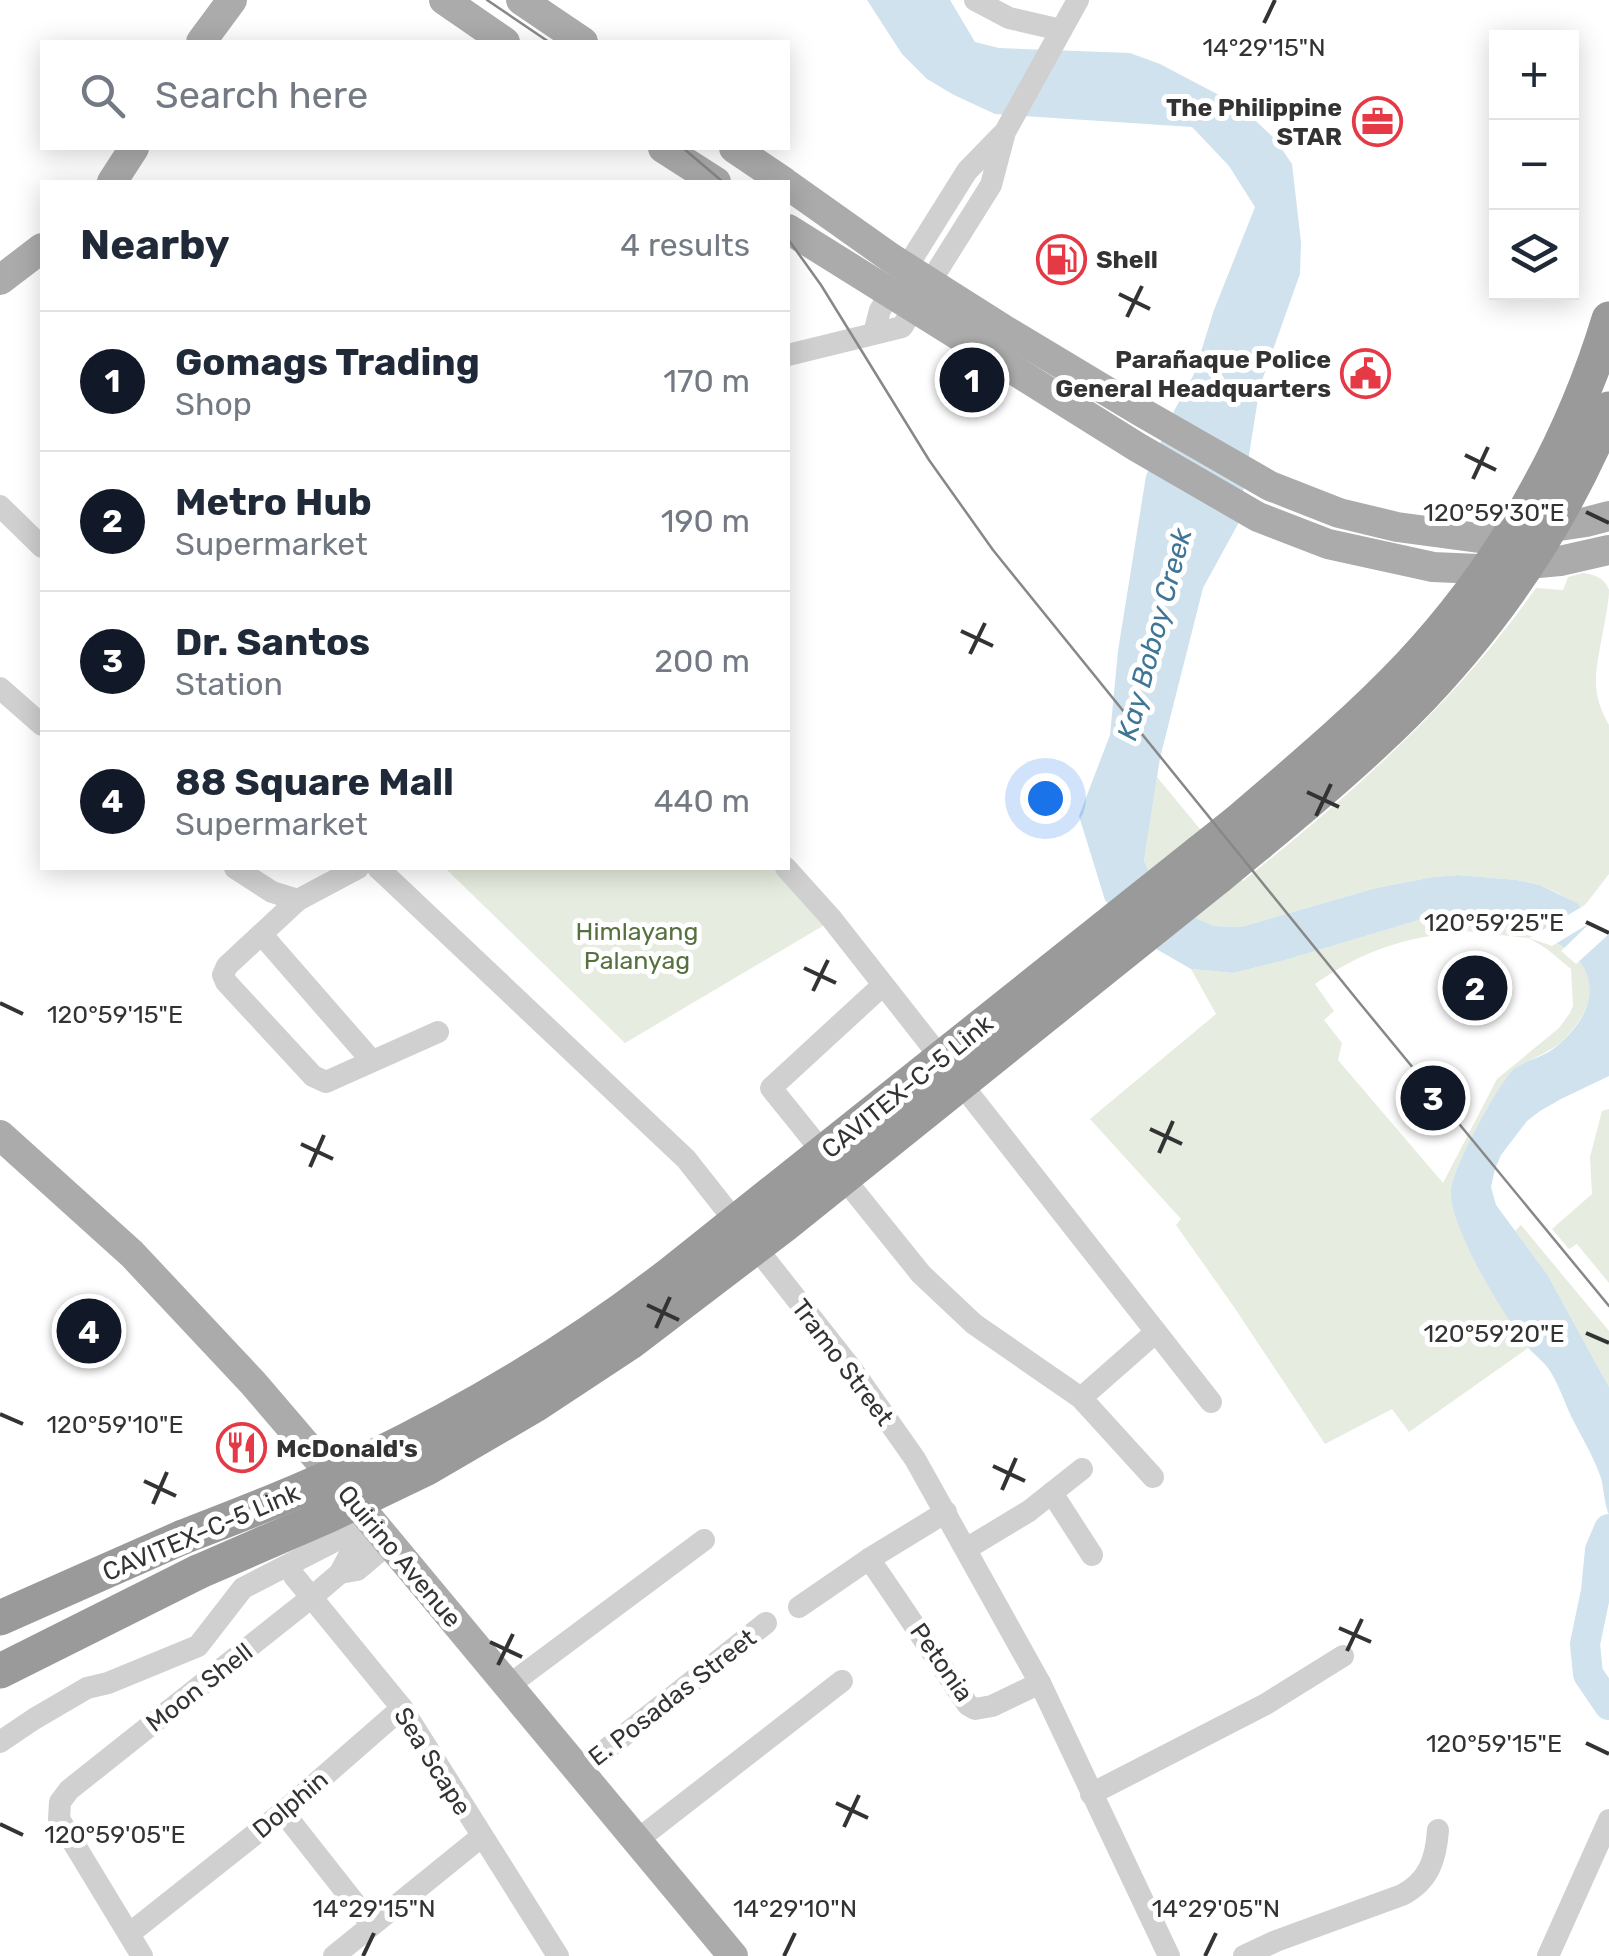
<!DOCTYPE html>
<meta charset="utf-8">
<style>
body{margin:0;font-family:Rubik,sans-serif;background:#f6f6f7;color:#1f2937}
.controls{position:absolute;right:30px;top:30px;display:grid;overflow:hidden;border-radius:0px;box-shadow:0 5px 25px #0003}
.controls button{width:90px;height:90px;display:grid;place-items:center;padding:0;border:0;border-bottom:2px solid #e0e1e3;background:#fff;color:#1f2937;font:50px sans-serif}
.you{position:absolute;left:1045px;top:798px;width:35px;height:35px;margin:-25px;border:8px solid #fff;border-radius:50%;background:#1a73e8;box-shadow:0 0 0 15px #1a73e833}
.badge{display:grid;place-items:center;width:65px;height:65px;border-radius:50%;background:#111827;color:#fff;font-size:32px;font-weight:700}
.pin{position:absolute;translate:-50% -50%;border:5px solid #fff;box-shadow:0 2px 10px #0006}
.list{margin:0;padding:0;list-style:none}
h2{display:flex;justify-content:space-between;align-items:center;height:130px;margin:0;padding:0 40px;font-size:42px}
h2 small{font-size:32px;font-weight:400;color:#747a83}
.list li{display:grid;grid-template-columns:65px 1fr auto;gap:30px;align-items:center;box-sizing:border-box;height:140px;padding:0 40px;border-top:2px solid #e0e1e3}
.list b{display:block;font-size:38px;white-space:nowrap}
.list p{margin:0;font-size:32px;white-space:nowrap;color:#747a83}
.list em{font-size:32px;font-style:normal;color:#747a83}
.icon{flex:none;width:55px;height:55px;fill:none;stroke:currentColor;stroke-width:2;stroke-linecap:round;stroke-linejoin:round}
.map{position:relative;flex:none;width:1609px;height:1956px;overflow:hidden}
.search{position:absolute;background:#fff;box-shadow:0 5px 25px #0003;left:40px;top:40px;width:750px;height:110px;display:flex;align-items:center;gap:25px;box-sizing:border-box;padding:0 35px;border-radius:0px;color:#747a83;font-size:38px}
.panel{position:absolute;background:#fff;box-shadow:0 5px 25px #0003;left:40px;top:180px;width:750px;height:690px;border-radius:0px}
.map>svg:first-child{display:block}
</style>
<div class="map">
<svg width="1609" height="1956" viewBox="0 0 1609 1956">
<rect width="100%" height="100%" fill="#fff"/>
<g fill="#e6ecdf" fill-rule="evenodd">
<path d="M1583,573C1594,574 1605,578 1609,590C1609,610 1597,654 1596,678C1595,695 1601,711 1609,725V874L1585,905L1582,907L1558,893L1540,885L1517,880L1457,875L1433,877L1376,888L1241,927L1214,926L1175,909L1158,891L1144,861L1157,777L1243,881C1353,793 1455,703 1536,588L1563,590L1568,577Z"/>
<path d="M445,868H776L826,924L625,1043Z"/>
<path d="M1430,919C1468,923 1507,925 1543,937C1553,940 1562,946 1570,952C1602,978 1592,1009 1566,1037C1550,1055 1525,1058 1509,1075C1496,1090 1451,1172 1451,1191C1451,1199 1458,1211 1461,1219C1468,1238 1474,1259 1483,1276C1497,1301 1514,1324 1528,1348L1409,1432L1392,1409L1325,1444L1234,1307L1176,1225L1181,1219L1090,1119L1216,1014L1191,969L1233,973L1282,961L1419,920ZM1465,931L1529,938L1547,949L1571,969L1573,1006L1570,1013L1559,1028L1497,1079L1443,1183L1338,1060L1342,1043L1324,1020L1334,1011L1315,984C1365,949 1404,938 1465,931Z"/>
<path d="M1609,1109V1283L1577,1244L1569,1249L1552,1229L1592,1194L1590,1157L1602,1111Z"/>
<path d="M1521,1225L1609,1331V1387L1547,1274L1515,1231Z"/>
</g>
<path fill="#cfe2ee" d="M867,0H950L975,42L999,48L1130,53L1160,64L1240,106L1275,139L1292,164L1301,242L1300,274L1260,386L1238,524L1203,588L1160,758L1144,861L1158,890L1175,909L1214,926L1241,927L1376,888L1433,877L1458,875L1517,880L1540,885L1577,903L1609,935V1076L1561,1099L1540,1111L1527,1121L1501,1155L1495,1169L1491,1187L1496,1205L1547,1274L1609,1387V1515C1604,1503 1604,1490 1601,1478C1594,1457 1581,1436 1571,1416C1564,1401 1558,1382 1548,1368C1542,1360 1533,1354 1527,1346C1504,1315 1450,1229 1451,1191C1451,1171 1498,1084 1513,1070C1525,1060 1541,1058 1553,1049C1592,1019 1608,974 1560,945C1530,928 1453,917 1419,920L1282,961L1233,973L1191,969L1139,939L1105,900L1079,816L1110,735L1118,651L1146,476L1175,409L1194,374L1214,310L1255,207L1229,166L1192,127L995,114L954,95L927,79L902,54Z"/>
<path fill="#fff" d="M1585,905L1609,934L1576,964L1561,951L1590,923L1552,946L1529,938Z"/>
<g fill="none" stroke-linecap="round" stroke-linejoin="round">
<path stroke="#cfe2ee" stroke-width="30" d="M1609,1529L1600,1550L1596,1591L1585,1644L1588,1674L1609,1705"/>
<g stroke="#d0d0d0" stroke-width="22">
<path d="M975,0L1009,18L1061,30"/>
<path d="M874,333L880,310L967,171L1002,135"/>
<path d="M788,355L902,327L991,185L1005,132L1078,0"/>
<path d="M0,506L42,547"/>
<path d="M0,688L42,725"/>
<path d="M235,868L272,892L298,900L358,868"/>
<path d="M378,868L686,1159L851,1368L915,1459L1040,1683L1169,1956"/>
<path d="M786,868L831,918L1211,1402"/>
<path d="M298,900L227,966L223,975L226,982L313,1076L326,1082L438,1032"/>
<path d="M262,935L372,1061"/>
<path d="M883,985L771,1088L921,1274L974,1324L1081,1398L1153,1477"/>
<path d="M1081,1398L1156,1332"/>
<path d="M1052,1493L1092,1555"/>
<path d="M966,1549L1029,1511L1082,1469"/>
<path d="M869,1559C903,1607 934,1656 968,1705L975,1709L992,1706L1040,1683"/>
<path d="M340,1573L357,1570L389,1543"/>
<path d="M294,1576L402,1708L558,1956"/>
<path d="M799,1607L869,1559L946,1512"/>
<path d="M508,1686L704,1540"/>
<path d="M0,1742L34,1719L87,1688L108,1683L198,1646L243,1588L372,1522"/>
<path d="M579,1771L766,1623"/>
<path d="M1091,1794L1266,1704L1343,1656"/>
<path d="M283,1812L372,1925"/>
<path d="M636,1841L842,1681"/>
<path d="M129,1934L283,1812L402,1708"/>
<path d="M142,1956L59,1819L60,1802L69,1790L312,1597L340,1573L349,1556L379,1530"/>
<path d="M334,1956L481,1837"/>
<path d="M1244,1956L1276,1941L1402,1895C1429,1881 1436,1859 1438,1830"/>
<path d="M1548,1956L1609,1820"/>
</g>
<g stroke="#ababab" stroke-width="30">
<path d="M444,0L505,42"/>
<path d="M521,0L583,42"/>
<path d="M201,42L232,0"/>
<path d="M663,148L716,182"/>
<path d="M734,148L784,182"/>
<path d="M112,182L134,148"/>
<path d="M788,185L891,258L1003,329L1143,413L1270,486L1339,513L1397,527L1479,538L1586,522L1609,516"/>
<path d="M788,229L1137,447L1258,517L1328,544L1433,567L1478,569L1560,561L1609,550"/>
<path d="M0,280L42,248"/>
<path d="M0,1135L132,1254L253,1383L372,1522L733,1956"/>
</g>
<g stroke="#9a9a9a" stroke-width="35">
<path d="M1200,852L1239,821"/>
<path d="M1219,876L1258,844"/>
<path d="M0,1618L183,1537"/>
<path d="M0,1671L198,1572"/>
</g>
<g stroke="#888" stroke-width="2.5">
<path d="M487,0L549,42"/>
<path d="M683,148L723,182"/>
<path d="M788,239L821,285L929,460L993,550L1358,1001L1609,1306"/>
</g>
<g stroke="#9a9a9a" stroke-width="35">
<path d="M1239,821C1297,771 1356,722 1409,666C1501,568 1570,448 1609,319"/>
<path d="M1258,844C1309,802 1360,759 1407,712C1493,625 1563,522 1609,409"/>
<path d="M183,1537C245,1513 307,1489 367,1460C475,1408 578,1346 673,1272L1200,852"/>
<path d="M198,1572L327,1516L427,1468L535,1405L629,1343L784,1225L1219,876"/>
</g>
</g>
<path fill="none" stroke="#333" stroke-width="4" d="M1264,23L1275,0M1119,294L1150,309M1127,317L1142,286M1465,455L1496,470M1473,479L1488,447M1586,512L1609,523M961,631L993,646M970,654L985,623M1307,792L1339,807M1316,816L1331,784M1586,922L1609,933M804,968L836,983M813,991L828,960M0,1003L23,1014M1150,1129L1182,1144M301,1144L333,1159M1159,1153L1173,1121M310,1167L324,1135M647,1305L679,1320M656,1328L670,1297M1586,1333L1609,1343M0,1414L23,1424M993,1466L1025,1481M144,1481L176,1496M1002,1490L1016,1458M153,1504L167,1472M1339,1628L1371,1642M490,1642L522,1657M1347,1651L1362,1619M498,1665L513,1634M1586,1743L1609,1754M836,1803L868,1818M0,1824L23,1835M844,1827L859,1795M363,1956L374,1933M784,1956L795,1933M1205,1956L1216,1933"/>
<defs>
<symbol id="office-ring" viewBox="-11 -11 22 22"><circle r="9.5" fill="#fff" stroke="#e63946" stroke-width="1.5"/><path d="M-6-3h4V-5.5h4V-3h4V5H-6ZM-1-4.5V-3h2v-1.5ZM-6 0V1H6V0Z" fill="#e63946"/></symbol>
<symbol id="fuel-ring" viewBox="-11 -11 22 22"><circle r="9.5" fill="#fff" stroke="#e63946" stroke-width="1.5"/><path d="M-5.5-6h7V0h2V4h1.3V-2.5L3-4.5l.8-.8L6-3V5H2.5V1h-1V6h-7ZM-4.2-4.7v3.2H.2V-4.7Z" fill="#e63946"/></symbol>
<symbol id="civic-ring" viewBox="-11 -11 22 22"><circle r="9.5" fill="#fff" stroke="#e63946" stroke-width="1.5"/><path d="M-.6-6.5H3V-4.5H.6V-3L4-1V1h2V6H-6V1h2V-1L-.6-3ZM-1.2 2.5V6h2.4V2.5Z" fill="#e63946"/></symbol>
<symbol id="restaurant-ring" viewBox="-11 -11 22 22"><circle r="9.5" fill="#fff" stroke="#e63946" stroke-width="1.5"/><path d="M-5-6h1v4h1v-4h1v4h1v-4h1v5L-1.5 .5V6h-2V.5L-5-1ZM5-6V6H3V1.5H1.5Q1.5-4 5-6Z" fill="#e63946"/></symbol>
</defs>
<g fill-rule="evenodd">
<use href="#office-ring" x="1350" y="94" width="55" height="55"/>
<use href="#fuel-ring" x="1034" y="232" width="55" height="55"/>
<use href="#civic-ring" x="1338" y="346" width="55" height="55"/>
<use href="#restaurant-ring" x="214" y="1420" width="55" height="55"/>
</g>
<g text-anchor="middle" stroke-width="10" stroke-linejoin="round" paint-order="stroke">
<g font-size="25" font-weight="bold" fill="#333" stroke="#fff" text-anchor="end">
<text x="1342" y="116">The Philippine<tspan x="1342" dy="29">STAR</tspan></text>
<text x="1096" y="268" text-anchor="start">Shell</text>
<text x="1331" y="368">Parañaque Police<tspan x="1331" dy="29">General Headquarters</tspan></text>
<text x="276" y="1457" text-anchor="start">McDonald's</text>
</g>
<g font-size="25" fill="#56703f" stroke="#fff">
<text x="637" y="940">Himlayang<tspan x="637" dy="29">Palanyag</tspan></text>
</g>
<g font-size="25" fill="#333" stroke="#fff">
<text transform="translate(907 1086) rotate(-39)" y="9">CAVITEX–C-5 Link</text>
<text transform="translate(843 1362) rotate(53)" y="9">Tramo Street</text>
<text transform="translate(201 1532) rotate(-23)" y="9">CAVITEX–C-5 Link</text>
<text transform="translate(400 1556) rotate(50)" y="9">Quirino Avenue</text>
<text transform="translate(942 1662) rotate(55)" y="9">Petonia</text>
<text transform="translate(199 1687) rotate(-38)" y="9">Moon Shell</text>
<text transform="translate(672 1697) rotate(-38)" y="9">E. Posadas Street</text>
<text transform="translate(433 1761) rotate(58)" y="9">Sea Scape</text>
<text transform="translate(290 1804) rotate(-40)" y="9">Dolphin</text>
</g>
<g font-size="28" font-style="italic" fill="#3f7597" stroke="#fff">
<text transform="translate(1154 634) rotate(-75)" y="10">Kay Boboy Creek</text>
</g>
</g>
<g font-size="25" text-anchor="middle" fill="#333" stroke="#fff" stroke-width="10" stroke-linejoin="round" paint-order="stroke">
<text x="1264" y="56">14°29'15"N</text>
<text x="1494" y="521">120°59'30"E</text>
<text x="1494" y="931">120°59'25"E</text>
<text x="115" y="1023">120°59'15"E</text>
<text x="1494" y="1342">120°59'20"E</text>
<text x="115" y="1433">120°59'10"E</text>
<text x="1494" y="1752">120°59'15"E</text>
<text x="115" y="1843">120°59'05"E</text>
<text x="374" y="1917">14°29'15"N</text>
<text x="795" y="1917">14°29'10"N</text>
<text x="1216" y="1917">14°29'05"N</text>
</g>
</svg>
<div class="controls">
<button>+</button>
<button>−</button>
<button><svg class="icon" aria-label="layers" viewBox="0 0 24 24"><path d="M12 4l9 5-9 5-9-5zM3 14l9 5 9-5"/></svg></button>
</div>
<div class="you"></div>
<div class="pin badge" style="left:972px;top:380px">1</div>
<div class="pin badge" style="left:1475px;top:988px">2</div>
<div class="pin badge" style="left:1433px;top:1098px">3</div>
<div class="pin badge" style="left:89px;top:1331px">4</div>
<div class="search"><svg class="icon" aria-label="search" viewBox="0 0 24 24"><circle cx="10" cy="10" r="6"/><path d="M15 15l6 6"/></svg>Search here</div>
<section class="panel">
<h2>Nearby<small>4 results</small></h2>
<ul class="list">
<li><span class="badge">1</span><div><b>Gomags Trading</b><p>Shop</p></div><em>170 m</em></li>
<li><span class="badge">2</span><div><b>Metro Hub</b><p>Supermarket</p></div><em>190 m</em></li>
<li><span class="badge">3</span><div><b>Dr. Santos</b><p>Station</p></div><em>200 m</em></li>
<li><span class="badge">4</span><div><b>88 Square Mall</b><p>Supermarket</p></div><em>440 m</em></li>
</ul>
</section>
</div>
